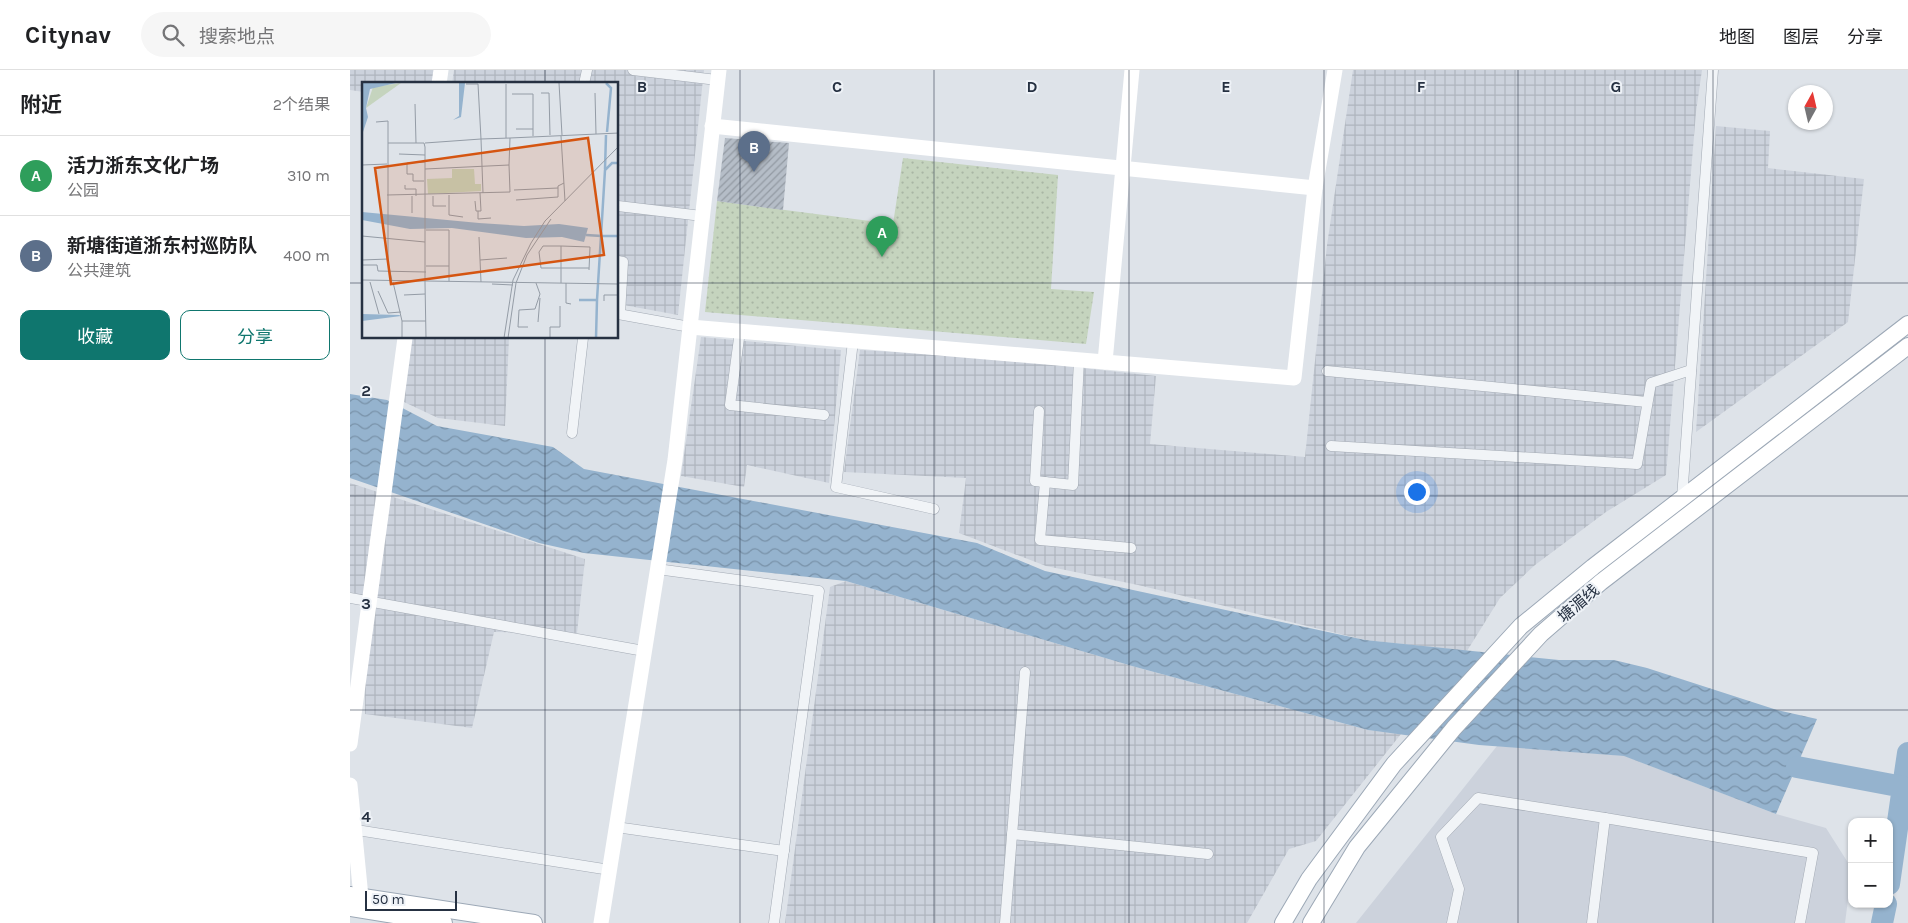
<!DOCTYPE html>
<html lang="zh">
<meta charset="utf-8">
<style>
body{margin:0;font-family:Karla,"Noto Sans SC",sans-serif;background:#f6f6f6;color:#202124}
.controls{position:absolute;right:15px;bottom:15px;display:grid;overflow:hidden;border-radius:10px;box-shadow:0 1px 4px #0004}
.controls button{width:45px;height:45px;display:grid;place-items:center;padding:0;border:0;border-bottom:1px solid #e0e0e0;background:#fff;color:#202124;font:25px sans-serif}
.compass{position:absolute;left:1438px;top:15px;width:45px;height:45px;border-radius:50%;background:#fff;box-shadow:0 1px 4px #0004;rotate:8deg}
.scale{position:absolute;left:15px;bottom:12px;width:92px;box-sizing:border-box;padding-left:5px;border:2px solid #263142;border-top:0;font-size:14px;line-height:18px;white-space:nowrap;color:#263142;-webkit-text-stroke:4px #eef2f7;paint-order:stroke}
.you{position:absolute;left:1066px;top:421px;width:18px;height:18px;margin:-12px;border:4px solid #fff;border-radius:50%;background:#1a73e8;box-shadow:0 0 0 8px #1a73e833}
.badge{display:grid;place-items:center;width:32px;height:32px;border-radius:50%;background:#0f766e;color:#fff;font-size:16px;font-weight:700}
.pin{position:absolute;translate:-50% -41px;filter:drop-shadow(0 1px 2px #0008)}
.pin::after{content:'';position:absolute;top:26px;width:18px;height:15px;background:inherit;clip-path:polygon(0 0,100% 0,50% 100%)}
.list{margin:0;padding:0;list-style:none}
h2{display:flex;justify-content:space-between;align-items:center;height:65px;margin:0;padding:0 20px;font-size:21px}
h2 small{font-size:16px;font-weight:400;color:#757577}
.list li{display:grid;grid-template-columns:32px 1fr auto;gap:15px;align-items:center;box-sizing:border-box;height:80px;padding:0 20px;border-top:1px solid #e0e0e0}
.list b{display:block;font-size:19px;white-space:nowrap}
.list p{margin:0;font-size:16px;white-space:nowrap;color:#757577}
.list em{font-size:16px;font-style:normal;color:#757577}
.actions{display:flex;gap:10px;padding:15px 20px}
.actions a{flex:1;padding:11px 0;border:1px solid #0f766e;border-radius:10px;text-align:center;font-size:18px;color:#0f766e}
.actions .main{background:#0f766e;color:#fff}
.icon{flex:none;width:28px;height:28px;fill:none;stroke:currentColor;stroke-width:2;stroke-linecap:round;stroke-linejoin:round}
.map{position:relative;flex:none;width:1558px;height:853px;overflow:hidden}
header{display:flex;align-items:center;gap:30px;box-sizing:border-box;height:70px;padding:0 25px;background:#fff;border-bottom:1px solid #e0e0e0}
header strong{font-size:24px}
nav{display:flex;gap:28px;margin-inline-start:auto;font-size:18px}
.search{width:350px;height:45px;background:#f6f6f6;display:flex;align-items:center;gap:12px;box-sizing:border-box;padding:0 18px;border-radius:28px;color:#757577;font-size:19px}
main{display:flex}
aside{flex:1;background:#fff}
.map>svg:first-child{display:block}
</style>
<header>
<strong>Citynav</strong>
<div class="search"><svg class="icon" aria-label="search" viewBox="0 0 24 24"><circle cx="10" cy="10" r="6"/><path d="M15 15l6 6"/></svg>搜索地点</div>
<nav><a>地图</a><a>图层</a><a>分享</a></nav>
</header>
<main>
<aside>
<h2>附近<small>2个结果</small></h2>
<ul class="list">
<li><span class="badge" style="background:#2e9e5b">A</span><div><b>活力浙东文化广场</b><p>公园</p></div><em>310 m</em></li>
<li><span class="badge" style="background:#5c6f8a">B</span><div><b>新塘街道浙东村巡防队</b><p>公共建筑</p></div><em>400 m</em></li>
</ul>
<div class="actions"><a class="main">收藏</a><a>分享</a></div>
</aside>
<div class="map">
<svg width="1558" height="853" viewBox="0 0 1558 853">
<defs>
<pattern id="industrial-grid" width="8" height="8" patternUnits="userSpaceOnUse" patternTransform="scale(1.25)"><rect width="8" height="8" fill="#ccd2dc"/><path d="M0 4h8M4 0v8" fill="none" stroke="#afb5be"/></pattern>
<pattern id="park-dots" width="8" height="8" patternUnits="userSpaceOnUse" patternTransform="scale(1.25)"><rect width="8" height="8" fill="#c5d4be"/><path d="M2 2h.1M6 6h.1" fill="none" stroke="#a9b6a4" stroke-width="1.8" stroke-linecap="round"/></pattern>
<pattern id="water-waves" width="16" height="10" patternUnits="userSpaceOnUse" patternTransform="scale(1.25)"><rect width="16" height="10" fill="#95b3ce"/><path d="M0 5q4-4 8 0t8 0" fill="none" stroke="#7992a9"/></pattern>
<pattern id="building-hatch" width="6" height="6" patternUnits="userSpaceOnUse" patternTransform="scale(1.25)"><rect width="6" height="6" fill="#b5bdc7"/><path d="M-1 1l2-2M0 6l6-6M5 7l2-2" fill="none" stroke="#939aa3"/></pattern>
</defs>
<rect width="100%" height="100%" fill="#dee3e9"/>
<path fill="#ccd2dc" d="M1147,676L1275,686L1426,744L1476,758L1502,799L1495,853H1006Z"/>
<g fill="url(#industrial-grid)">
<path d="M0,0H90L86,14H14V22L0,20Z"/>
<path d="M104,0H354L328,245L268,234V14H102Z"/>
<path d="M1003,0H1352L1346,42L1316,405L1256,442L1185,495L1150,528L1117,581L1015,570L788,515L696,496L609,463L616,408L494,402L510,280L632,287L806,306L800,374L955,387L977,175Z"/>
<path d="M1366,56L1420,61L1418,98L1514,109L1498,252L1346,362Z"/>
<path d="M351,267L491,280L479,413L397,395L394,417L331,406Z"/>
<path d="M62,268H159L155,356L88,348L54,332Z"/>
<path d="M0,413L235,489L227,563L144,562L122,658L15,644L14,526L0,522Z"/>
<path d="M496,511L782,596L1018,660L1051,664L966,771L939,779L897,853H435L480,517Z"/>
</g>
<path fill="url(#park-dots)" d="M553,88L708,105L701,219L744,222L736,274L355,242L367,131L543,154Z"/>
<path fill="url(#water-waves)" d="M0,324L37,330L87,356L203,377L234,399L627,473L695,501L1015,570L1209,590H1264L1297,598L1427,640L1467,649L1426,744L1274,686L1129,675L1018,660L782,596L496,511L234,483L189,473L0,408Z"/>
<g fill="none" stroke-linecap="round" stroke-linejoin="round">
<g stroke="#95b3ce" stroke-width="22">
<path d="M1558,683L1553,717L1558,718"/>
<path d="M1447,697L1553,717L1539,814"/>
<path d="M1532,853L1536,834"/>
</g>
</g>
<path fill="url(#building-hatch)" d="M375,68L439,73L433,140L367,131Z"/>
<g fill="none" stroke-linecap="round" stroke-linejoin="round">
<defs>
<g id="street">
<path d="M283,0L367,10"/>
<path d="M234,14L237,0"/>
<path d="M268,136L352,146"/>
<path d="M268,191L273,192L270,244"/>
<path d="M268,244L340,257"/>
<path d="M390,261L380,335L474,345"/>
<path d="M503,271L486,417L584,439"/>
<path d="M977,301L1297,332"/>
<path d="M689,341L685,411L723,415L729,290"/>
<path d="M222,363L233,268"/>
<path d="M981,376L1287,394L1301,313L1341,300"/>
<path d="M695,412L690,470L781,478"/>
<path d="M1332,428L1363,0"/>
<path d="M307,499L469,521L424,853"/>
<path d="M0,528L294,581"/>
<path d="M1255,748L1463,783L1450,853"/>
<path d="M266,757L434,781"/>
<path d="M0,759L260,800"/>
<path d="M662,764L858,784"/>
<path d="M655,853L675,602"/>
<path d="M1102,853L1109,819L1091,767L1128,728L1255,748L1242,853"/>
</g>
<g id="primary">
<path d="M0,825L184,853"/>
<path d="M0,838L94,853"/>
<path d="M933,853L959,809L1044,694L1171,556L1243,497L1558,254"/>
<path d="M961,853L1007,777L1104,658L1191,564L1251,512L1558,276"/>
</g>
</defs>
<use href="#street" stroke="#a3aab4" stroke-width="11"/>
<use href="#primary" stroke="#9ca8b6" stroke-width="18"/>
<use href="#street" stroke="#f1f4f7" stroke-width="10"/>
<g stroke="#fff" stroke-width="15">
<path d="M89,14L91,0"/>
<path d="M965,118L985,0"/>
<path d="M340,257L944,308L965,118L362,56"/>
<path d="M755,292L782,0"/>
<path d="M0,674L55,268"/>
<path d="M0,715L11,827"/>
<path d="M251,853L325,390L369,0"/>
</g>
<use href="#primary" stroke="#fff" stroke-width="16"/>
</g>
<path fill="none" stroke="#263142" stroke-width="1" stroke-opacity="0.55" d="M195,0V14M390,0V853M584,0V853M779,0V853M974,0V853M1168,0V853M1363,0V853M0,213H14M268,213H1558M195,268V853M0,426H1558M0,640H1558"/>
<g text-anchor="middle" stroke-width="4" stroke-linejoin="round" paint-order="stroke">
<g font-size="16" fill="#263142" stroke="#eef2f7">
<text transform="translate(1228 533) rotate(-41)" y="6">塘湄线</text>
</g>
</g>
<g transform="translate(12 12)">
<rect width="256" height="256" fill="#dee3e9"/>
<path d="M39,1L4,26L11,5ZM90,87H112L113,102H119V109L66,112L65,97L90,96Z" fill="#c5d4be"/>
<path d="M0,1H34L8,7L4,26L6,35L0,53ZM97,1H103L99,35L91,38L97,34ZM0,130L117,141L162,144L197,142L226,146L222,160L200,155L164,156L90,146L48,147L0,138ZM0,232L37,233L39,234L0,239Z" fill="#95b3ce"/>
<path fill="none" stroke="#95b3ce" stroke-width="2.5" d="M244,1L249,6L245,50M257,81H250L243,88L239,154H257M243,87L244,53M224,153L239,154L235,218M217,218H235L234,256"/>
<path fill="none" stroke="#949ca6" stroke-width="1" d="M197,1L200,53M104,2H116L119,57L148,56L147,83M144,2V56M179,11H187L188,53M233,11L234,52M150,12H171V47M53,22L54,61M14,40L26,39V61M154,47H171V54M199,54L203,119M148,56L257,51M63,61L119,57L121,111M63,65V201M37,72L63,73M0,83L25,82M62,99H51V92H45V81L63,80M43,103V107H54V114M152,108L196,106M25,113L148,110L147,83L63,87M87,113V133L101,135M50,114V131M71,114V124H84M154,118L196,115V104L202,101M113,119L114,129H119L118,111M116,129V137L129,136M64,148H87V199M0,154L63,160M117,155L119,200M199,164L228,165L227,188M0,178L26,177M118,178L145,176M0,183H15L16,189L64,190M64,184H87M0,198L257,202M30,199L26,180V61H62L63,65M8,200L17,232M31,200L40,239M63,201L64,256M199,201V164H181L177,170L179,186H227M204,201V221L209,222M130,202L151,203M16,209L26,231L39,230M42,213L63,212M242,219V213H257M176,240L178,216M166,245H156L157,228L173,227L178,212L174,201M40,256V239H64M142,256L151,198L169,161L183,139L257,64M146,256L154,201L165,173L189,137M188,256V245H198V224"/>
<path fill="#d55511" fill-opacity="0.15" stroke="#d55511" stroke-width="2.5" d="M226,56L242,173L29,202L13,86Z"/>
<rect width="256" height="256" fill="none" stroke="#263142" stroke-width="2.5"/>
</g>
<g font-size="16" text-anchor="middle" font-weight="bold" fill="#263142" stroke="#eef2f7" stroke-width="4" stroke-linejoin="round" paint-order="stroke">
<text x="292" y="22">B</text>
<text x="487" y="22">C</text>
<text x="682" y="22">D</text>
<text x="876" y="22">E</text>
<text x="1071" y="22">F</text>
<text x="1266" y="22">G</text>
<text x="16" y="326">2</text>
<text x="16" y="539">3</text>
<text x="16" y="752">4</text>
</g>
</svg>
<div class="controls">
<button>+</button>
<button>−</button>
</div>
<svg class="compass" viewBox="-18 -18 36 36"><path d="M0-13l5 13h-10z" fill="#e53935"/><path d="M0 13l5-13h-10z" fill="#757577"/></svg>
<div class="scale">50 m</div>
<div class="you"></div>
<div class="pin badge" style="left:532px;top:187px;background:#2e9e5b">A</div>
<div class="pin badge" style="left:404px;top:102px;background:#5c6f8a">B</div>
</div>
</main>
